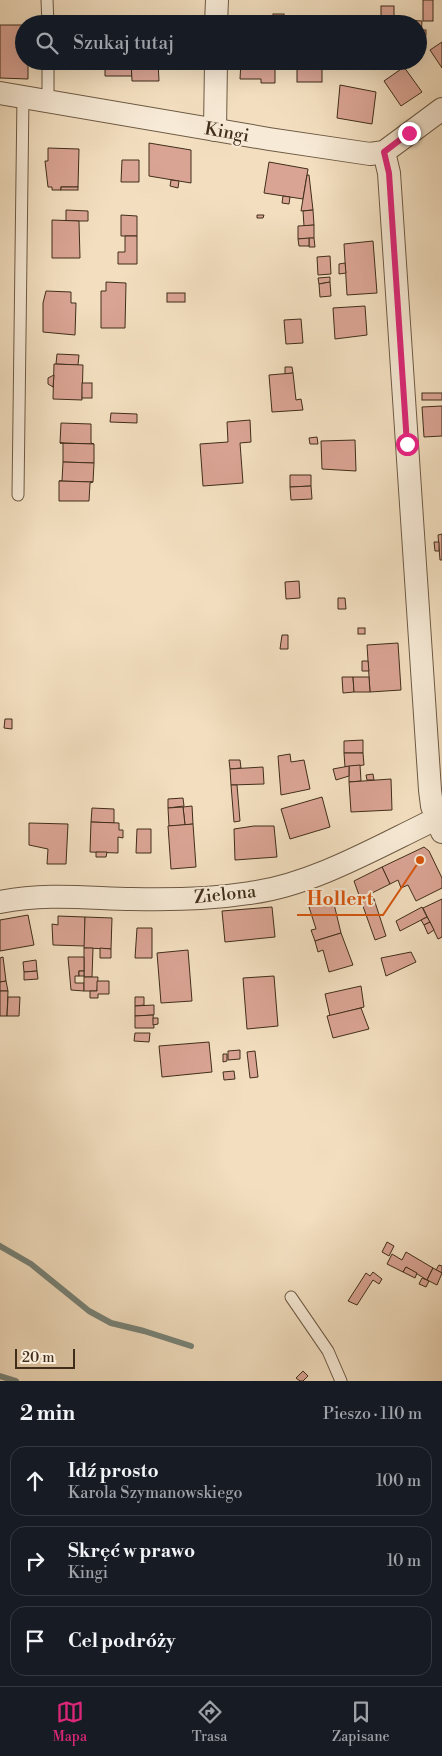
<!DOCTYPE html>
<html lang="pl">
<meta charset="utf-8">
<style>
body{margin:0;font-family:"Libre Bodoni",serif;background:#20242c;color:#f1f3f6}
.scale{position:absolute;left:15px;bottom:12px;width:60px;box-sizing:border-box;padding-left:5px;border:2px solid #402e1a;border-top:0;font-size:14px;line-height:18px;white-space:nowrap;color:#402e1a;-webkit-text-stroke:4px #f7ead6;paint-order:stroke}
.stop{position:absolute;width:15px;height:15px;margin:-11px;border:4px solid #db2777;border-radius:50%;background:#fff}
.stop.end{background:#db2777;border-color:#fff;box-shadow:0 1px 5px #0008}
.list{margin:0;padding:0;list-style:none}
h2{display:flex;justify-content:space-between;align-items:center;height:65px;margin:0;padding:0 20px;font-size:21px}
h2 small{font-size:16px;font-weight:400;color:#9ea1a6}
.list li{display:grid;grid-template-columns:32px 1fr auto;gap:15px;align-items:center;box-sizing:border-box;height:70px;margin:0 10px 10px;padding:0 10px;border:1px solid #363941;border-radius:15px}
.list b{display:block;font-size:19px;white-space:nowrap}
.list p{margin:0;font-size:16px;white-space:nowrap;color:#9ea1a6}
.list em{font-size:16px;font-style:normal;color:#9ea1a6}
.icon{flex:none;width:28px;height:28px;fill:none;stroke:currentColor;stroke-width:2;stroke-linecap:round;stroke-linejoin:round}
.map{position:relative;flex:none;width:442px;height:1381px;overflow:hidden}
.search{position:absolute;background:#171b24;box-shadow:0 5px 20px #0002;left:15px;right:15px;top:15px;height:55px;display:flex;align-items:center;gap:12px;box-sizing:border-box;padding:0 18px;border-radius:28px;color:#9ea1a6;font-size:19px}
.sheet{height:305px;background:#171b24}
nav{display:flex;justify-content:space-around;align-items:center;box-sizing:border-box;height:70px;border-top:1px solid #363941;background:#171b24;font-size:14px;color:#9ea1a6}
nav a{display:grid;justify-items:center;gap:2px}
nav .on{color:#db2777}
.map>svg:first-child{display:block}
</style>
<div class="map">
<svg width="442" height="1381" viewBox="0 0 442 1381">
<rect width="100%" height="100%" fill="#f3dfc0"/>
<filter id="stains"><feTurbulence type="fractalNoise" baseFrequency=".004" numOctaves="4"/><feColorMatrix values="0 0 0 0 .2 0 0 0 0 .09 0 0 0 0 .02 0 0 0 .5 -.17"/></filter>
<radialGradient id="worn" r=".72"><stop offset=".6" stop-color="#630" stop-opacity="0"/><stop offset="1" stop-color="#630" stop-opacity=".3"/></radialGradient>
<g fill="none" stroke-linecap="round" stroke-linejoin="round">
<g stroke="#778379" stroke-width="6">
<path d="M0,1246L31,1264L89,1311L111,1323L144,1331L191,1346"/>
<path d="M0,1376L16,1381"/>
</g>
</g>
<g fill="#daa494" stroke="#402e1a">
<rect x="423" y="0" width="10" height="21"/>
<rect x="381" y="6" width="13" height="18"/>
<rect x="273" y="14" width="11" height="10"/>
<rect x="285" y="16" width="21" height="8"/>
<path d="M407,20L422,21L421,35H418V24H407Z"/>
<path d="M0,25H24V61H28V79L0,78Z"/>
<rect x="421" y="30" width="5" height="5"/>
<path d="M442,42V68L430,50Z"/>
<path d="M105,61H131L132,76H105Z"/>
<path d="M131,61H158L159,81H132Z"/>
<path d="M241,61H275V83H261V79H240Z"/>
<rect x="297" y="61" width="25" height="21"/>
<rect x="338" y="61" width="33" height="4"/>
<path d="M404,67L422,92L401,106L384,81Z"/>
<path d="M340,85L376,92L372,124L337,118Z"/>
<path d="M149,143L191,150V183L149,176Z"/>
<path d="M48,148L79,149L78,187H61V190H52V187H48L45,161H48Z"/>
<path d="M122,160H139V182H121Z"/>
<path d="M269,162L308,169L303,199L264,193Z"/>
<path d="M307,175H309L313,210L301,211Z"/>
<path d="M171,180L179,181L178,188L170,186Z"/>
<rect x="61" y="187" width="17" height="3"/>
<path d="M283,196L290,197L289,204L282,203Z"/>
<path d="M66,210L88,211V221H66Z"/>
<path d="M313,210L314,225L304,226L303,211Z"/>
<path d="M121,215L137,216V236H121Z"/>
<path d="M257,215H264L263,218H257Z"/>
<path d="M52,220L79,221L80,258H52Z"/>
<path d="M314,225V238L298,239V226Z"/>
<path d="M125,236H137V264H118V252H125Z"/>
<path d="M309,238H314L315,247H309Z"/>
<path d="M309,238V246H299L298,239Z"/>
<path d="M373,241L377,293L347,295L344,244Z"/>
<path d="M330,256L331,274L318,275L317,257Z"/>
<path d="M345,263L346,273L339,274V264Z"/>
<path d="M330,277V282L319,284L318,278Z"/>
<path d="M106,282L126,283L125,328H101V291H106Z"/>
<path d="M330,282L331,296L320,297L319,284Z"/>
<path d="M46,291L71,292V303H76L75,335L43,332V303Z"/>
<rect x="167" y="293" width="18" height="9"/>
<path d="M365,306L367,335L335,339L333,308Z"/>
<path d="M301,319L303,343L286,344L284,320Z"/>
<path d="M57,354L79,355L78,365L56,364Z"/>
<path d="M54,364L83,365L82,400L53,399Z"/>
<path d="M285,367H292L293,373L285,374Z"/>
<path d="M293,373L296,400L301,399L303,410L272,412L269,375Z"/>
<path d="M54,375L53,387L48,384V378Z"/>
<rect x="82" y="383" width="10" height="15"/>
<rect x="422" y="393" width="20" height="7"/>
<path d="M442,406V436L424,437L422,407Z"/>
<path d="M111,413L137,414V423L110,422Z"/>
<path d="M250,420L251,442L240,443L243,483L203,486L200,444L228,442L227,422Z"/>
<path d="M61,423L91,424V443L94,444L60,443Z"/>
<path d="M317,437L318,444H310L309,438Z"/>
<path d="M355,440L356,471L322,469L321,441Z"/>
<path d="M60,443L94,444V463L63,462V443Z"/>
<path d="M63,462L94,463L93,482L59,481H62Z"/>
<path d="M290,475H311V486L290,487Z"/>
<path d="M59,481L93,482L90,483L89,501H59Z"/>
<path d="M311,486L312,499L291,500L290,487Z"/>
<path d="M442,534V560H440L438,535Z"/>
<path d="M434,542H439V551H435Z"/>
<path d="M299,581L300,598L286,599L285,582Z"/>
<path d="M338,598H345L346,609H338Z"/>
<rect x="358" y="628" width="7" height="6"/>
<path d="M282,635H288V649H280Z"/>
<path d="M398,643L401,690L370,692L367,645Z"/>
<path d="M362,661H368L369,671H362Z"/>
<path d="M342,677H353L354,692L343,693Z"/>
<path d="M353,677H369L370,692H354Z"/>
<path d="M5,719H12V729L4,728Z"/>
<path d="M363,740V753H344V741Z"/>
<path d="M344,753H363L364,765L345,767Z"/>
<path d="M290,754L291,762L304,760L310,789L281,795L278,756Z"/>
<path d="M229,760H240L241,768L230,769Z"/>
<path d="M360,765L361,781L349,782V766Z"/>
<path d="M349,766V776L336,780L333,769Z"/>
<path d="M263,767L264,784L231,785L230,769Z"/>
<path d="M373,774L374,780H367L366,775Z"/>
<path d="M391,779L392,810L351,812L349,782Z"/>
<path d="M231,785H237L240,821L234,822Z"/>
<path d="M322,797L330,827L290,839L281,809Z"/>
<path d="M183,798L184,806L168,808V799Z"/>
<path d="M192,806L193,824L185,825L183,807Z"/>
<path d="M183,807L185,825L169,826L168,808Z"/>
<path d="M92,808L114,809V823L91,822Z"/>
<path d="M91,822L119,823V830H123V838L118,837V853L90,852Z"/>
<path d="M29,823L68,824L66,864H47L48,849L29,845Z"/>
<path d="M193,824L196,867L171,869L168,826Z"/>
<path d="M254,826H274L277,857L235,860L234,829Z"/>
<path d="M137,829H151V853H136Z"/>
<path d="M424,847L429,851L442,878V888L416,901L408,885L401,888L398,880L390,884L382,867Z"/>
<path d="M96,852H107L106,857H96Z"/>
<path d="M382,867L390,884L372,893L386,936L375,940L354,881Z"/>
<path d="M442,899V937L438,939L423,908Z"/>
<path d="M333,900L341,933L315,941L311,930L316,929L309,907Z"/>
<path d="M272,907L275,937L225,942L222,911Z"/>
<path d="M422,907L427,917L400,931L396,921Z"/>
<path d="M28,915L34,945L0,951V920Z"/>
<path d="M58,916L85,917V946L53,945L52,924L58,925Z"/>
<path d="M85,917L112,918L111,949L84,948Z"/>
<path d="M427,917L430,922L424,925L421,920Z"/>
<path d="M430,922L434,930L428,934L424,925Z"/>
<path d="M137,928H152V958H135Z"/>
<path d="M341,933L353,965L329,972L323,950L318,952L315,941Z"/>
<path d="M84,948H93L92,977H84Z"/>
<path d="M100,948L111,949V958H100Z"/>
<path d="M188,950L192,1001L161,1003L157,953Z"/>
<path d="M411,952L416,962L386,976L381,958Z"/>
<path d="M3,957L6,981L0,982V958Z"/>
<path d="M68,957H84V971H79V976H75V983H84V991L71,990Z"/>
<path d="M36,960L37,971L24,972L23,962Z"/>
<path d="M37,971L38,979L24,980V972Z"/>
<rect x="79" y="971" width="5" height="5"/>
<path d="M274,976L278,1026L247,1029L243,978Z"/>
<path d="M84,977H98L97,991H84Z"/>
<path d="M6,981L8,991H0V982Z"/>
<path d="M97,981H109V994H98V998H90V991H97Z"/>
<path d="M361,986L364,1007L330,1016L325,994Z"/>
<path d="M0,991H8L7,1016H0Z"/>
<path d="M8,997H20L19,1016H7Z"/>
<path d="M135,997H144V1005L135,1006Z"/>
<path d="M154,1005V1015L135,1016V1006Z"/>
<path d="M361,1008L369,1029L333,1038L327,1016Z"/>
<path d="M153,1015L154,1028H135V1016Z"/>
<path d="M153,1018H158V1024L153,1025Z"/>
<path d="M135,1033H150L149,1042L134,1041Z"/>
<path d="M209,1042L212,1072L162,1077L159,1046Z"/>
<path d="M240,1050V1059L228,1060V1051Z"/>
<path d="M255,1051L258,1077L250,1078L247,1052Z"/>
<path d="M223,1054H227V1061L223,1062Z"/>
<path d="M234,1071L235,1079L224,1080L223,1072Z"/>
<path d="M387,1242L394,1246L389,1256L382,1252Z"/>
<path d="M406,1252L433,1268L427,1280L406,1267L403,1272L387,1264L392,1254L402,1260Z"/>
<path d="M439,1265L442,1266V1273L436,1270Z"/>
<path d="M406,1267L417,1273L415,1278L403,1272Z"/>
<path d="M433,1268L442,1273L437,1285L427,1280Z"/>
<path d="M373,1272L382,1279L379,1284L373,1280L357,1305L348,1301L366,1273L370,1276Z"/>
<path d="M422,1278L429,1281L426,1287L419,1284Z"/>
<path d="M303,1371L308,1376L303,1381H300L296,1378Z"/>
</g>
<g fill="none" stroke-linecap="round" stroke-linejoin="round">
<defs>
<g id="lane">
<path d="M47,0L48,24"/>
<path d="M48,61V101"/>
<path d="M18,495L23,96"/>
<path d="M291,1297L328,1351L341,1381"/>
</g>
<g id="street">
<path d="M216,24L217,0"/>
<path d="M0,93L269,139L370,154L384,152L442,109"/>
<path d="M215,130L216,61"/>
<path d="M384,152L389,173L430,790L432,806L442,832"/>
<path d="M0,902C46,893 86,898 132,899C171,900 211,899 250,893C313,885 379,846 436,819"/>
</g>
</defs>
<use href="#lane" stroke="#6d5a44" stroke-width="13"/>
<use href="#street" stroke="#6d5a44" stroke-width="24"/>
<use href="#lane" stroke="#f7ead6" stroke-width="11"/>
<use href="#street" stroke="#f7ead6" stroke-width="22"/>
</g>
<g fill="none" stroke-linecap="round" stroke-linejoin="round">
<path stroke="#db2777" stroke-width="6" d="M407,444L389,173L384,152L409,133"/>
</g>
<g text-anchor="middle" stroke-width="4" stroke-linejoin="round" paint-order="stroke">
<g font-size="18" fill="#402e1a" stroke="#f7ead6">
<text transform="translate(227 132) rotate(10)" y="6">Kingi</text>
<text transform="translate(225 894) rotate(-6)" y="6">Zielona</text>
</g>
</g>
<path fill="none" stroke="#d7550d" stroke-width="2" d="M420 860L383 915H297"/>
<circle fill="#d7550d" stroke="#f7ead6" stroke-width="2" cx="420" cy="860" r="5"/>
<g font-size="19" text-anchor="middle" font-weight="bold" fill="#d7550d" stroke="#f7ead6" stroke-width="4" stroke-linejoin="round" paint-order="stroke">
<text x="340" y="905">Hollert</text>
</g>
<rect width="100%" height="100%" filter="url(#stains)"/>
<rect width="100%" height="100%" fill="url(#worn)"/>
</svg>
<div class="scale">20 m</div>
<div class="stop" style="left:407px;top:444px"></div>
<div class="stop end" style="left:409px;top:133px"></div>
<div class="search"><svg class="icon" aria-label="search" viewBox="0 0 24 24"><circle cx="10" cy="10" r="6"/><path d="M15 15l6 6"/></svg>Szukaj tutaj</div>
</div>
<section class="sheet">
<h2>2 min<small>Pieszo · 110 m</small></h2>
<ul class="list">
<li><svg class="icon" aria-label="ahead" viewBox="0 0 24 24"><path d="M12 20V5M6 11l6-6 6 6"/></svg><div><b>Idź prosto</b><p>Karola Szymanowskiego</p></div><em>100 m</em></li>
<li><svg class="icon" aria-label="right" viewBox="0 0 24 24"><path d="M7 20v-9h11M14 6l5 5-5 5"/></svg><div><b>Skręć w prawo</b><p>Kingi</p></div><em>10 m</em></li>
<li><svg class="icon" aria-label="arrive" viewBox="0 0 24 24"><path d="M6 21V4h12l-3 4 3 4H6"/></svg><div><b>Cel podróży</b></div></li>
</ul>
</section>
<nav>
<a class="on"><svg class="icon" aria-label="map" viewBox="0 0 24 24"><path d="M3 6l6-2 6 2 6-2v14l-6 2-6-2-6 2zM9 4v14M15 6v14"/></svg>Mapa</a>
<a><svg class="icon" aria-label="directions" viewBox="0 0 24 24"><path d="M12 3l9 9-9 9-9-9zM9 14v-3h6M13 9l2 2-2 2"/></svg>Trasa</a>
<a><svg class="icon" aria-label="saved" viewBox="0 0 24 24"><path d="M7 4h10v16l-5-4-5 4z"/></svg>Zapisane</a>
</nav>
